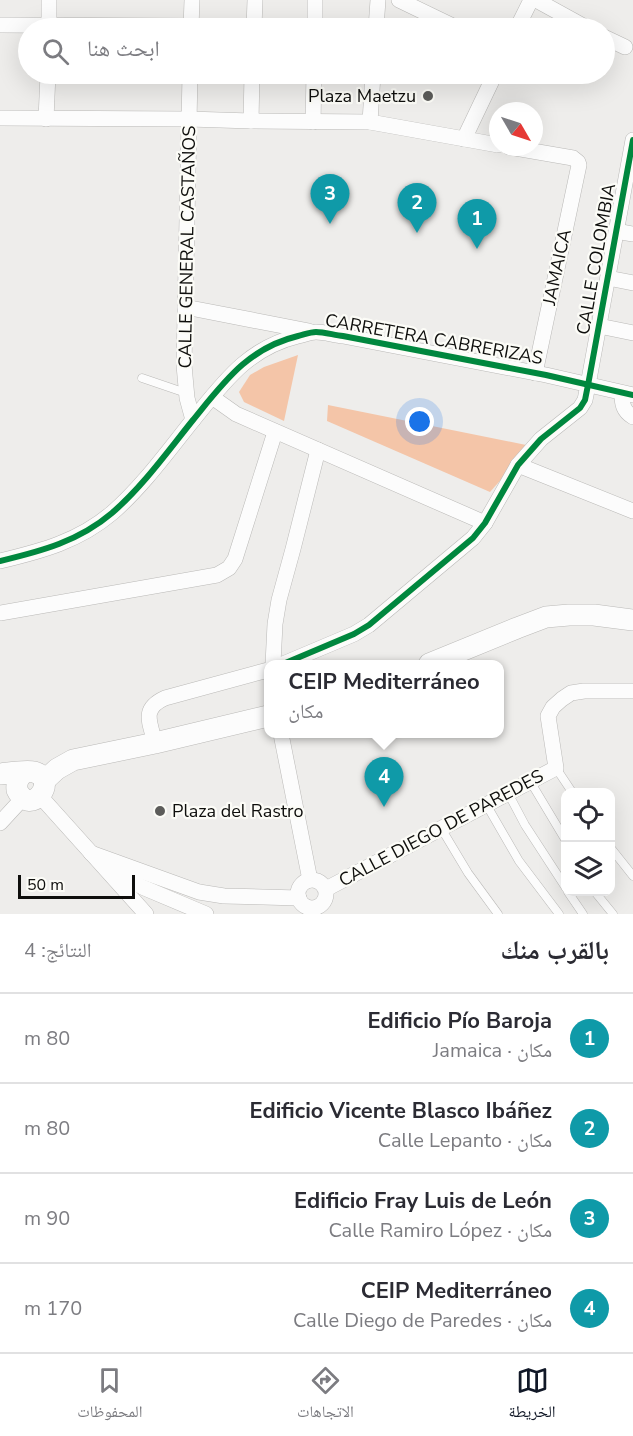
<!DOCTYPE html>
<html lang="ar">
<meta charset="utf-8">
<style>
body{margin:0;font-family:"Nunito Sans","Noto Naskh Arabic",sans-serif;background:#f7f7f7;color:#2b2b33;direction:rtl}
.controls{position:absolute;right:18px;bottom:18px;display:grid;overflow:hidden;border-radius:12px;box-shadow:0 6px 24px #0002}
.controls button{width:54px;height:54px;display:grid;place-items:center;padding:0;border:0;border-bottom:2px solid #e1e1e2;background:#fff;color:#2b2b33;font:30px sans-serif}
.compass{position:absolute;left:489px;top:102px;width:54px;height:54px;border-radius:50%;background:#fff;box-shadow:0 6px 24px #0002;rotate:129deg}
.scale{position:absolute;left:18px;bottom:15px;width:117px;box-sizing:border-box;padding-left:6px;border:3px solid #0e0e0c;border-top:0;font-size:16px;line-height:21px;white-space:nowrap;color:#0e0e0c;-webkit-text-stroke:4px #fcfcf7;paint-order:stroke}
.you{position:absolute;left:420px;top:422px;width:21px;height:21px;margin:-15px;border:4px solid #fff;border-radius:50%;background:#1a73e8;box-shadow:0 0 0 9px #1a73e833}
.badge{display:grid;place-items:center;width:39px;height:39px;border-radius:50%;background:#111827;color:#fff;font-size:20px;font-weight:700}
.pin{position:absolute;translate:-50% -50px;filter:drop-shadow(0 2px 3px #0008)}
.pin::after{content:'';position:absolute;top:32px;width:21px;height:18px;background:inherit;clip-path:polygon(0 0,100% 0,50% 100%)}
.popup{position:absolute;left:264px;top:660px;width:240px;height:78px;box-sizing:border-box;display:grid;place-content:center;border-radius:12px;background:#fff;filter:drop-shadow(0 2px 4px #0005);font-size:20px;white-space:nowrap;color:#7c7c81}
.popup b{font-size:22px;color:#2b2b33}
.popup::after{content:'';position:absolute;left:50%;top:100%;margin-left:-12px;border:12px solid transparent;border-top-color:#fff}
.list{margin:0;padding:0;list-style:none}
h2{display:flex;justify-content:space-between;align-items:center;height:78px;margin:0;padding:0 24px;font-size:26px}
h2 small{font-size:20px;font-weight:400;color:#7c7c81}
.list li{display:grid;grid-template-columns:39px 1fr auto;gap:18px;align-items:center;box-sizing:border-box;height:90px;padding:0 24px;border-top:2px solid #e1e1e2}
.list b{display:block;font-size:22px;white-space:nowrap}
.list p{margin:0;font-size:20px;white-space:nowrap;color:#7c7c81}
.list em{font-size:20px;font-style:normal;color:#7c7c81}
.icon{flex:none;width:33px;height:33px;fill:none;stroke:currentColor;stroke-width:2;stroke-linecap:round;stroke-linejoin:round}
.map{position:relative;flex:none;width:633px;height:914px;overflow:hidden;direction:ltr}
.search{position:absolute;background:#fff;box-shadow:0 6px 24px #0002;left:18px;right:18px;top:18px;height:66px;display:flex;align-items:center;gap:15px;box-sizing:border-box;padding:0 21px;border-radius:33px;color:#7c7c81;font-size:22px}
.sheet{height:438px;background:#fff}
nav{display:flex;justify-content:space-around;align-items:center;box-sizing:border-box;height:84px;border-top:2px solid #e1e1e2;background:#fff;font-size:16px;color:#7c7c81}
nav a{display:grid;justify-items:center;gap:3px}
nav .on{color:#111827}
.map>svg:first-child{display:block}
</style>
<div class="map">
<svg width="633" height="914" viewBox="0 0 633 914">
<rect width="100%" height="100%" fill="#eeedeb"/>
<g fill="#f4c5a8">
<path d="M298,355L284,421L244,402L239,392L250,375L264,367Z"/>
<path d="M328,405L531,446L490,492L327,421Z"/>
</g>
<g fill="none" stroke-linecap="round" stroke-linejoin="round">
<defs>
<g id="service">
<path d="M142,378L186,393"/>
<path d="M556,768L572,792"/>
<path d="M530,781L566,841"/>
<path d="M508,793L525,825L566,888"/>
<path d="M486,804L519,861L559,914"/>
<path d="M441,828L468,873L498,914"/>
<path d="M610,847L633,876"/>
<path d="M568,892L583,914"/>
<path d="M595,892L613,914"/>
</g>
<g id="minor">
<path d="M399,0L457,28"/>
<path d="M536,0L587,28"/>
<path d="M0,25L191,26"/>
<path d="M49,28V0"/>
<path d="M191,28L192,0"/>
<path d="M254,28L255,0"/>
<path d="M315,28V0"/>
<path d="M376,28L378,0"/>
<path d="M517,28L531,0"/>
<path d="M604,37L625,47"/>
<path d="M190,74L184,365L187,398L193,420"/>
<path d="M0,118L189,119L251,121L370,122L498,145"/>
<path d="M46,119L48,74"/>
<path d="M251,121L252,74"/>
<path d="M313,122L314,74"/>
<path d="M370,122L373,74"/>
<path d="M464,139L495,74"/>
<path d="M509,147L573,158L578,162L579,165L535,373"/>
<path d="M616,231L633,234"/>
<path d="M608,278L633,283"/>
<path d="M185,307L309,331"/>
<path d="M599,326L633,333"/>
<path d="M622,393C622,404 623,411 633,417"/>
<path d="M212,397L236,414L485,523"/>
<path d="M518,465L633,511"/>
<path d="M0,561C42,551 79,541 112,513C143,486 168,451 193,420C224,382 248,348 298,336C303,335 310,332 316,332C324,332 334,335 343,336L546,375L633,395"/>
<path d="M0,613L217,575L229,568L235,559L275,432"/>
<path d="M273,664L275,624L279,600L293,549L318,450"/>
<path d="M283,664L354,634L369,625L473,538L485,523L518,465L541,439L580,408L585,400L588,385L633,140"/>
<path d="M281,734L310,880"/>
<path d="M155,743C150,722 141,709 165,698L268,670"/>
<path d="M40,796L146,914"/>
<path d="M0,823L23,798"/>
<path d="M91,853L199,892L224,896L299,898"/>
<path d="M113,869L142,887L206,914"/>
<circle cx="312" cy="894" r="14"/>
<path d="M326,889L556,768L548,716L553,707L562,699L571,693L584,691H633"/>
</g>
<g id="secondary">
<path d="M429,664L517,628L546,617L569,615H594L633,620"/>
<path d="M0,774C9,773 26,770 34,772C60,779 31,819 17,790C16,781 19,776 26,772"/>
<path d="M44,781L57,769L73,760L155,743L268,716"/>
</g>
</defs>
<use href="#service" stroke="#bab9b7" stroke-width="9"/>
<use href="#minor" stroke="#bab9b7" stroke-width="16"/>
<use href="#secondary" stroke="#bab9b7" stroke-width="22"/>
<use href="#service" stroke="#fcfcfc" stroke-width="8"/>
<use href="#minor" stroke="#fcfcfc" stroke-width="15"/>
<use href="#secondary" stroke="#fcfcfc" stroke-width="21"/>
<defs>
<g id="cycleway">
<path d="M0,561C42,551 79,541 112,513C143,486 168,451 193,420C224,382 248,348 298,336C303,335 310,332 316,332C324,332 334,335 343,336L546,375L633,395"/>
<path d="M283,664L354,634L369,625L473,538L485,523L518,465L541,439L580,408L585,400L588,385L633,140"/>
</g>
</defs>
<use href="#cycleway" stroke="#fcfcf7" stroke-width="10"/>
<use href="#cycleway" stroke="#00873e" stroke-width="6"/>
</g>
<g fill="#5c5c5a" stroke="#fcfcf7" stroke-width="2">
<circle cx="428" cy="96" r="6"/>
<circle cx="160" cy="811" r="6"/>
</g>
<g text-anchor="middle" stroke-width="4.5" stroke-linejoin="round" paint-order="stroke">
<g font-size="18" fill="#0e0e0c" stroke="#fcfcf7" text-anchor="end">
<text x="416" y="102">Plaza Maetzu</text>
<text x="172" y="817" text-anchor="start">Plaza del Rastro</text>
</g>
<g font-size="18" fill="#0e0e0c" stroke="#fcfcf7">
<text transform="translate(187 247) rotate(-89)" y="6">CALLE GENERAL CASTAÑOS</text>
<text transform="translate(596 259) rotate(-80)" y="6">CALLE COLOMBIA</text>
<text transform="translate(557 267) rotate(-78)" y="6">JAMAICA</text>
<text transform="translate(434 339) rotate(10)" y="6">CARRETERA CABRERIZAS</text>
<text transform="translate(441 828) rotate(-28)" y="6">CALLE DIEGO DE PAREDES</text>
</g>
</g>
</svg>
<div class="controls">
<button><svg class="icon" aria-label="locate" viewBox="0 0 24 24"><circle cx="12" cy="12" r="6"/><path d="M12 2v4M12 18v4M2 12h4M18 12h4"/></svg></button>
<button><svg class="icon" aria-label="layers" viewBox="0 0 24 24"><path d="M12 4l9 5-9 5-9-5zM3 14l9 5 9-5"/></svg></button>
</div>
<svg class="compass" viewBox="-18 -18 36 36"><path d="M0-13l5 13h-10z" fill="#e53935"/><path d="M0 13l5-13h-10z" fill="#7c7c81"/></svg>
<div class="scale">50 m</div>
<div class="you"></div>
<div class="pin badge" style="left:477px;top:249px;background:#0f9aa8">1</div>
<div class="pin badge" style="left:417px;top:233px;background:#0f9aa8">2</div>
<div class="pin badge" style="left:330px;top:224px;background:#0f9aa8">3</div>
<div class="pin badge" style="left:384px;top:807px;background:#0f9aa8">4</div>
<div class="popup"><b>CEIP Mediterráneo</b>مكان</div>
<div class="search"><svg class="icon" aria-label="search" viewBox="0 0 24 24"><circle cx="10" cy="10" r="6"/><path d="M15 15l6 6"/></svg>ابحث هنا</div>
</div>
<section class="sheet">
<h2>بالقرب منك<small>النتائج: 4</small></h2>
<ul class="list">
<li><span class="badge" style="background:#0f9aa8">1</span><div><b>Edificio Pío Baroja</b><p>مكان · Jamaica</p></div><em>80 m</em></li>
<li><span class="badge" style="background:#0f9aa8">2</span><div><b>Edificio Vicente Blasco Ibáñez</b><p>مكان · Calle Lepanto</p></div><em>80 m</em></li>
<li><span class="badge" style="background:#0f9aa8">3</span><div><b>Edificio Fray Luis de León</b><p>مكان · Calle Ramiro López</p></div><em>90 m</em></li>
<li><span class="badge" style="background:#0f9aa8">4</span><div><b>CEIP Mediterráneo</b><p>مكان · Calle Diego de Paredes</p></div><em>170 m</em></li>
</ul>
</section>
<nav>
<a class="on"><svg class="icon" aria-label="map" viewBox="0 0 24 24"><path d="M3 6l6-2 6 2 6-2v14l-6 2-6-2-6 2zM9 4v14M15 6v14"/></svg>الخريطة</a>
<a><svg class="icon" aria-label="directions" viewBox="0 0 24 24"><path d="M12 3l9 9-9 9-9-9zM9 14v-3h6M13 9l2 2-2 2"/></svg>الاتجاهات</a>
<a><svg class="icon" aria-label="saved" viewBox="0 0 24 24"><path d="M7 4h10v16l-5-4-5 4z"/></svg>المحفوظات</a>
</nav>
